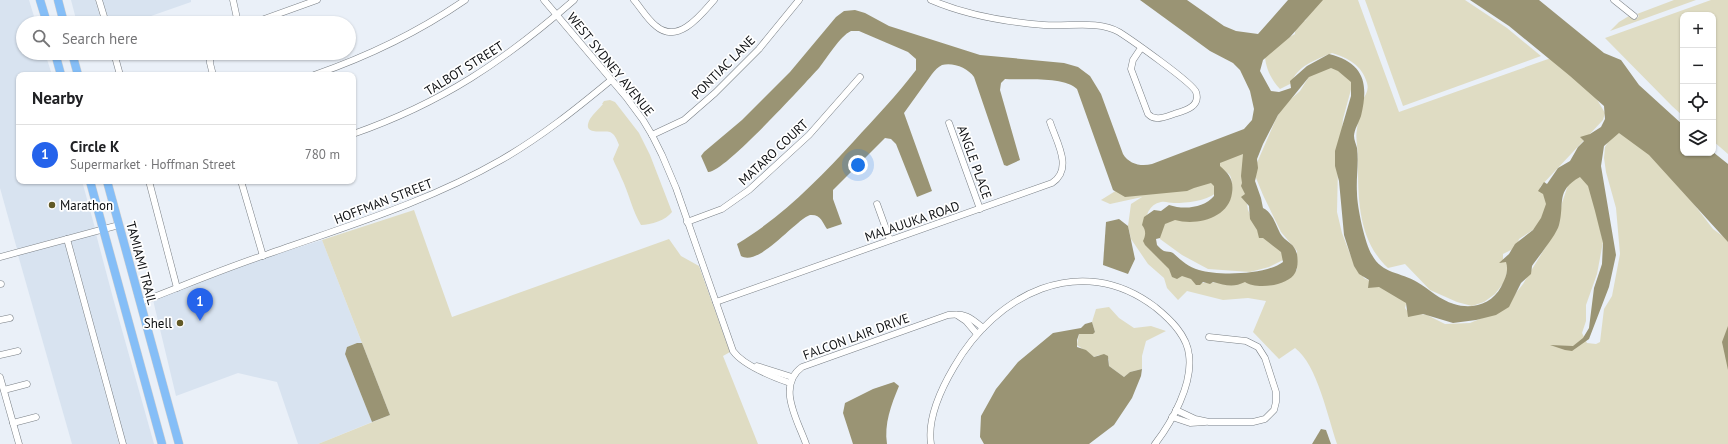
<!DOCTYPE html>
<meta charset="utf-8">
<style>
body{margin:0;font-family:"PT Sans",sans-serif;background:#f2f2f2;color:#202124}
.controls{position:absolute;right:12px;top:12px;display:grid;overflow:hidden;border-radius:8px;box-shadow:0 1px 3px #0004}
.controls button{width:36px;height:36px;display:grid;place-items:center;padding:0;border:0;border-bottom:1px solid #e0e0e0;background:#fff;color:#202124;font:20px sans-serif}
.you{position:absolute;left:858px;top:165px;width:14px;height:14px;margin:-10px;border:3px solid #fff;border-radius:50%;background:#1a73e8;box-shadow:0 0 0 6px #1a73e833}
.badge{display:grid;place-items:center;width:26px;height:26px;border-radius:50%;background:#2563eb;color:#fff;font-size:13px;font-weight:700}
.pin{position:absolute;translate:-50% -33px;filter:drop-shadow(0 1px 2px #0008)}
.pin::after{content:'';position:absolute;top:21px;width:14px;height:12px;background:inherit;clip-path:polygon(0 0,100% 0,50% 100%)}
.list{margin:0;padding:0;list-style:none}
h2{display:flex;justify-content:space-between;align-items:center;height:52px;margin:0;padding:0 16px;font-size:17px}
h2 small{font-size:13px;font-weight:400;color:#757577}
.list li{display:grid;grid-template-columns:26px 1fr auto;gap:12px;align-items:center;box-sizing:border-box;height:60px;padding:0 16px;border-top:1px solid #e0e0e0}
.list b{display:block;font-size:15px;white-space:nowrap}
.list p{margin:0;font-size:13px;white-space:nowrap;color:#757577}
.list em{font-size:13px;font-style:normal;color:#757577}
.icon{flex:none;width:22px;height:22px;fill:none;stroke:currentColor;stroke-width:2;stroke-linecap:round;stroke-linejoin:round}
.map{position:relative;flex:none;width:1728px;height:444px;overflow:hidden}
.search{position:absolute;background:#fff;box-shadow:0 1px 3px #0004;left:16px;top:16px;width:340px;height:44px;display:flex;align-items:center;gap:10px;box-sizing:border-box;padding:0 14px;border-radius:22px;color:#757577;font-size:15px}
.panel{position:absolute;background:#fff;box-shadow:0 1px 3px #0004;left:16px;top:72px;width:340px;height:112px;border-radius:8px}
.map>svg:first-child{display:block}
</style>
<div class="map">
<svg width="1728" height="444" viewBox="0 0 1728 444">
<rect width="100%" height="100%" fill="#eaf0f8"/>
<g fill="#d8e3f0">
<path d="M0,0H29L36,23H23V53H45L52,75H19V181H82L95,228L17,249L0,188Z"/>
<path d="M71,0H95L102,23H77Z"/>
<path d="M102,0H191V2L131,23H110Z"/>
<path d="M96,234L113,298L154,444H126L71,241Z"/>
<path d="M322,240L362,343H357L347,347L345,354L372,422L318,444H298L277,382L238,373L176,396L153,300L264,258Z"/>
<path d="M65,243L119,444H72L18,255Z"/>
</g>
<g fill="#dfdcc3">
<path d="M1319,0H1358L1399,112L1551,58L1592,91L1605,113L1603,120L1540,187L1547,202L1542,224L1519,239L1517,247L1503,254V262H1509L1505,281L1495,294L1484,302L1472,306L1457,302L1430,290L1405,264L1388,268C1357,239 1358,196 1358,157C1358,148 1355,138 1357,129C1358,121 1360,107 1363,100C1366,94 1369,90 1367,83C1362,65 1348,58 1332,53C1317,59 1295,67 1292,83L1280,89C1270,79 1264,64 1265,51L1295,34C1295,27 1299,23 1306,20L1308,10Z"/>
<path d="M1365,0H1465L1507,28L1541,56L1403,106Z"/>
<path d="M1674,0H1696L1610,31L1619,22L1629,16L1635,20L1639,16L1637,14Z"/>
<path d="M1711,0H1728V154L1713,141V15H1683V116L1672,106L1605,38Z"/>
<path d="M1322,68H1336L1353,82L1343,119L1338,167L1337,212L1342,233L1350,254L1364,278L1407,300L1405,308L1408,312L1427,315L1445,324L1470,323L1494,313L1508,303L1523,284L1556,230L1559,220L1562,203L1568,185L1579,172L1588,176L1603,242L1597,274L1586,305V321L1582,333L1587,343L1596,344L1600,342L1604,309L1612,296L1620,254L1616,208L1606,172L1604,158L1605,147L1613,134L1622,129L1670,173L1713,229L1728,240V444H1337C1328,418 1317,364 1295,348L1279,359L1253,332L1266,301L1248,298L1223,300L1187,291L1178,300L1167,288L1164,278L1148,264L1131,239L1128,226L1131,204L1142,197L1110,204L1101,200L1117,190L1202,180L1216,184V193C1205,201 1188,203 1174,203C1170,203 1165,201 1161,202C1142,206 1144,231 1148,245L1202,283L1224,282L1291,274L1297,270V251L1281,232L1263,195L1256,178V165L1276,119L1283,106L1300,91L1310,75Z"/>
<path d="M610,100L615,102L639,133L650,155L672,212C666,220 651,225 641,225C632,210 629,193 621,177C619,171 615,165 613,159L619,145C617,140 615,134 610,132C603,130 581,136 590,119C593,114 599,109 603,104H602L604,101Z"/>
<path d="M1243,150L1244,187L1248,210L1259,234L1278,246L1285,259L1269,267L1250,272L1208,269L1182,255L1160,239L1159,230L1171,217L1180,218L1232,192C1232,169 1230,177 1216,165Z"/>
<path d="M414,210L452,317L669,239L681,256L699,266L730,352L723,356L758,444H318L390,415L322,240Z"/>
<path d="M1109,307L1119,318L1134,328L1151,326L1166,331L1146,341L1142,356V369L1130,372L1124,377L1109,366V359L1099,355L1094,357L1077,345L1079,334H1088L1095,332L1092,322L1096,309Z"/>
</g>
<g fill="#9a9474" fill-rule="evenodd">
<path d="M1140,0H1187L1224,26L1236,31L1258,34L1288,0H1323L1290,37L1263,60L1260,71L1271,91L1279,92L1291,88L1290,81L1307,66L1329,54C1364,63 1369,83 1361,116C1359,122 1354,130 1354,136C1354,140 1356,144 1357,148C1359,163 1356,178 1357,193C1357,207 1365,244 1372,255C1382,274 1401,272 1417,282C1429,289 1440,300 1454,304C1472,310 1492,304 1501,287C1505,279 1509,271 1506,262L1499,263L1509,254L1515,244L1533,230L1541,218L1546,204L1543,194L1538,191L1544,182L1547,184L1558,168L1570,161L1578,147L1584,141L1580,137L1590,134L1601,127L1605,119L1604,106L1570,76L1509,26L1470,0H1539L1604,53L1621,60L1639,85L1683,125V153L1713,152L1728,164V242L1649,155L1619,133L1604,146L1601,166L1616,255L1609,287L1589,339L1572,351L1565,350L1550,345L1573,346L1583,338L1589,328L1594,288L1602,264L1603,243L1595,211L1588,186L1580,177C1555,191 1565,203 1559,225C1557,234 1538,257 1532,266L1531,274L1521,283L1509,307L1496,315L1476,320L1453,323L1423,314L1408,317L1406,303L1379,287L1368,288L1369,280L1359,274L1354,266L1344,235L1339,181L1335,166V151L1351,96V82L1338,71L1331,68L1309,77L1278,115L1263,144L1257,159L1258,168L1255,181L1261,198L1263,208C1272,212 1276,225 1280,233C1285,242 1294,242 1297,254C1298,260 1298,268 1295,273C1288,286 1256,290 1245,282C1233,288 1225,285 1213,282L1210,284L1203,282L1200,285H1196L1191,279L1182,276L1177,279L1172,277L1169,269L1145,245L1143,241C1146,235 1146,230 1142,225L1144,217L1154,210L1161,211L1169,205C1184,210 1204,208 1214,196V186L1211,183L1194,188L1187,191L1125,197L1113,190L1077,89C1064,76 1023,80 1005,79L1001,83L1000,90L1020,160L1007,166L1004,165L974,77C968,68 953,62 942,65C938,67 935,70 932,74L904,113L932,191L917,197L896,144L891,139L885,138L833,190V199L842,224L827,229C822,222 821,214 810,215C794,221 759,267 741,256L737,244C782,217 819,179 854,141C875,118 897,95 916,70V59L908,52L859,31H851C840,36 827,58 819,68C805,83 723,174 708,172L701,156L704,152L742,120L790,72L836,17L844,11L855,10L865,13L889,26L980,55L1064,63L1078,67L1090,76L1101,94L1123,154C1129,164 1141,167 1152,164L1244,129L1252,120L1254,109L1250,91L1240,70L1233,63L1210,51ZM1243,154L1241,176L1242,183L1241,186L1245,194L1241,197L1249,206L1250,219L1257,230L1259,238H1263L1281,252L1283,262C1266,275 1218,276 1199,270C1188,267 1181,260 1173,253C1170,251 1167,252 1164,251C1162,250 1159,247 1157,245L1156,239L1160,238L1165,224L1175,220C1197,226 1229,218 1232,193C1234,180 1229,174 1220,166V163Z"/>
<path d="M1119,219L1128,226L1135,259L1128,274L1103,265L1106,222Z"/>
<path d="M1092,322L1095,332L1093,334H1079L1077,340V347L1086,350L1094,357L1104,354L1108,356L1109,366L1124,377L1130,372L1142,369L1141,376L1132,398L1114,425L1089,444H984L980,437L981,416L996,389L1018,362L1053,333L1081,328L1085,324Z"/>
<path d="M1728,326V370L1722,342Z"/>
<path d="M357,343H362L390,415L372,422L345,354L347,347Z"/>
<path d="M894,382L899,386C891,405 884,424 887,444H853L843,413L845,403L873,389Z"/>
<path d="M1321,429L1326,430L1331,444H1312Z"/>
</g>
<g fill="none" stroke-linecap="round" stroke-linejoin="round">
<defs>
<g id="minor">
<path d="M99,0L106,23"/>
<path d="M233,0L238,23"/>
<path d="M544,0L626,97L643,120L652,135L662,155L676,188L733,351C743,365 773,377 790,383"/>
<path d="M634,0C641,8 647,19 656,26C678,45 701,15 714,0"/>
<path d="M931,0C966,15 1006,22 1044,25C1068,27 1098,20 1119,32C1130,39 1193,83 1196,92C1201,107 1184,111 1174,114C1168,116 1162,119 1156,118C1153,118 1150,116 1148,114L1131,69L1133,60L1141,48"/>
<path d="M1614,0L1634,16"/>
<path d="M253,23L317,0"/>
<path d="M114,53L120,75"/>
<path d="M210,53V63L213,75"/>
<path d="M314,75C369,56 417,33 465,0"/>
<path d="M949,123L980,209"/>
<path d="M353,134C442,103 504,61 574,0"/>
<path d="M652,135L684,120L715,93L759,49L799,0"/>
<path d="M149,181L177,288"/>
<path d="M241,181L263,256"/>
<path d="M877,204L890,240"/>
<path d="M687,222L722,209L749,190L809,135L860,77"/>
<path d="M67,239L123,444"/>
<path d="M0,257L119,225"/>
<path d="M0,284H1"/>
<path d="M141,302C183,286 225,268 268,254C347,226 428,202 501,160C541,137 576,109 611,80"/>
<path d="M716,302L1052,183C1074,169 1056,141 1050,122"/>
<path d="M957,315L966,321L977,334"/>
<path d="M0,320L10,318"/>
<path d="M0,355L18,351"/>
<path d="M757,366L792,377"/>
<path d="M0,377L19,444"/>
<path d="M4,390L27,384"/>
<path d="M1176,410L1195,419L1209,422H1253L1265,419L1274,410L1276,402V392L1265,358L1258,347L1246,341L1209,337"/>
<path d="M1172,417L1190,423L1205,422"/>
<path d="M13,423L36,417"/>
<path d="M806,444C798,421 776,386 802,367L948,315C966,313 970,317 983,328"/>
<path d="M931,444C927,418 941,389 954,367C995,295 1080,250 1155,307C1170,319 1187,335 1189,355C1193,384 1172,422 1155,444"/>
</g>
<g id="major">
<path d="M40,0L47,23"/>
<path d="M58,0L64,23"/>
<path d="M55,53L61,75"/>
<path d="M72,53L78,75"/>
<path d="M90,181L162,444"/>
<path d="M107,181L179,444"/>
</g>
</defs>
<use href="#minor" stroke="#797f85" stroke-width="7"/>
<use href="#major" stroke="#cfcfd0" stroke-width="9"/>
<use href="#minor" stroke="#fff" stroke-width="6"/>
<use href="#major" stroke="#85bef7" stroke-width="8"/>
</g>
<g fill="#625a26" stroke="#fff" stroke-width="1.5">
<circle cx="52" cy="205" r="4"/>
<circle cx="180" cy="323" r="4"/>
</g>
<g text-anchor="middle" stroke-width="3.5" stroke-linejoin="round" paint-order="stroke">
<g font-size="13" fill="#0e1013" stroke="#fff">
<text transform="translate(611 64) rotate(51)" y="5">WEST SYDNEY AVENUE</text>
<text transform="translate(723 67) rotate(-45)" y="5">PONTIAC LANE</text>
<text transform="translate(464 68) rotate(-32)" y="5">TALBOT STREET</text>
<text transform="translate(773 152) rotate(-43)" y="5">MATARO COURT</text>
<text transform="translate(975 162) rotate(70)" y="5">ANGLE PLACE</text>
<text transform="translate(383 201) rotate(-21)" y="5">HOFFMAN STREET</text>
<text transform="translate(912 221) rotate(-19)" y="5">MALAUUKA ROAD</text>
<text transform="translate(142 263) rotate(75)" y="5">TAMIAMI TRAIL</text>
<text transform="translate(856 336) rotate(-20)" y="5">FALCON LAIR DRIVE</text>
</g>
<g font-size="13" fill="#0e1013" stroke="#fff" text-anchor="start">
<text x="60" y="210">Marathon</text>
<text x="172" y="328" text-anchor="end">Shell</text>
</g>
</g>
</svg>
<div class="controls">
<button>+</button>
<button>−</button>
<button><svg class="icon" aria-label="locate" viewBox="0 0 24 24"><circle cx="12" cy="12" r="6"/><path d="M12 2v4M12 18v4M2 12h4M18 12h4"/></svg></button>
<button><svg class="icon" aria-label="layers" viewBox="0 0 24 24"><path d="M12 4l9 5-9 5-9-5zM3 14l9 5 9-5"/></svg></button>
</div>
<div class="you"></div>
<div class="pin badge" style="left:200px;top:321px">1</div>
<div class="search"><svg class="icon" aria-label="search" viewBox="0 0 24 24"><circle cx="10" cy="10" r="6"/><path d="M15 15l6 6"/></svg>Search here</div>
<section class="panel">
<h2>Nearby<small></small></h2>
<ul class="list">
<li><span class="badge">1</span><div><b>Circle K</b><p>Supermarket · Hoffman Street</p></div><em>780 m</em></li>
</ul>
</section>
</div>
